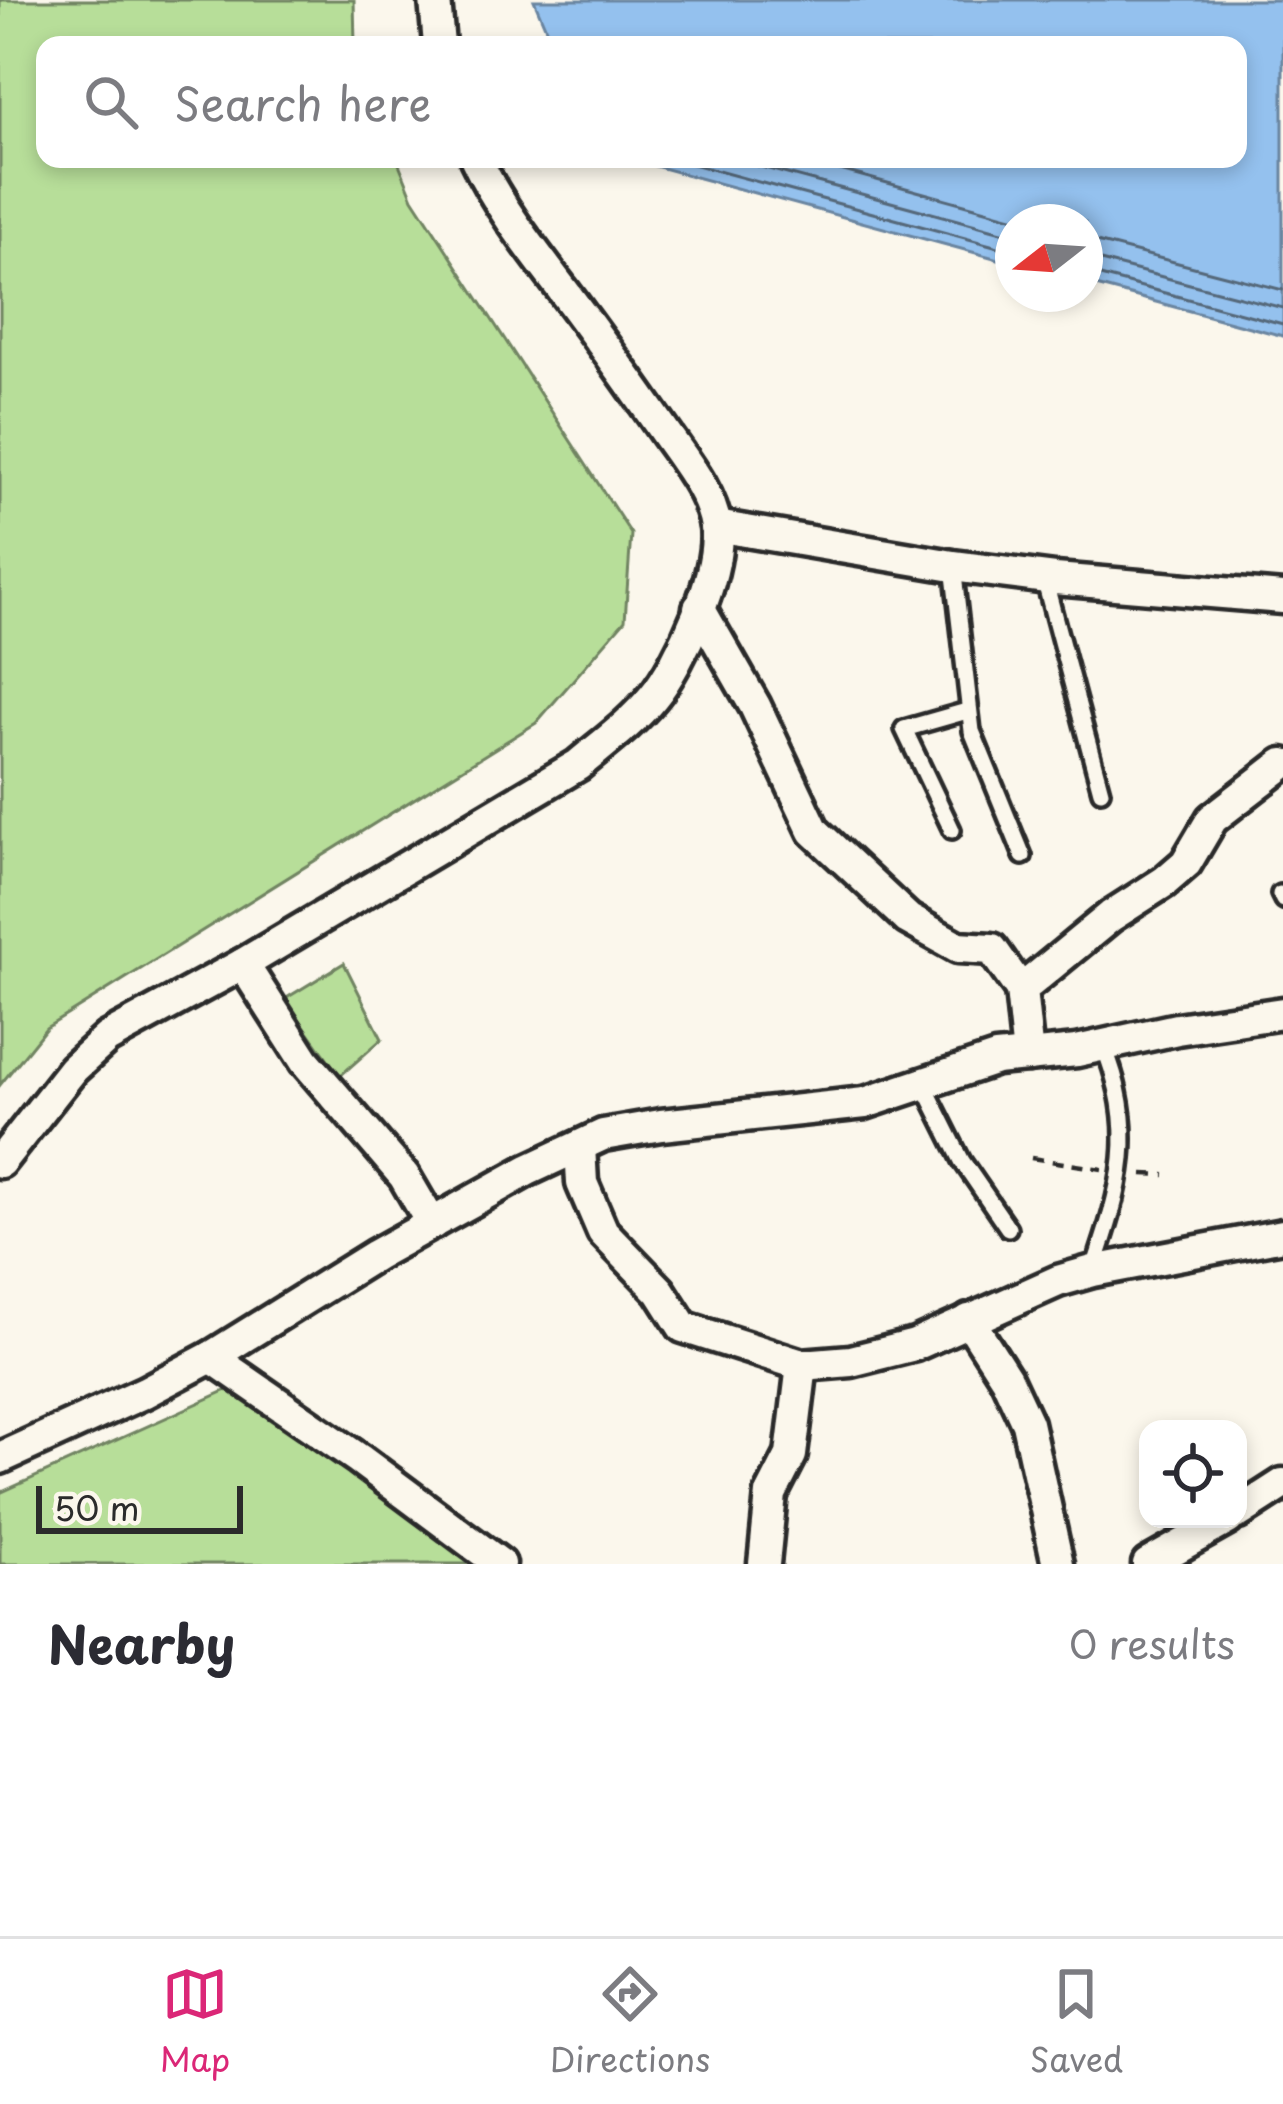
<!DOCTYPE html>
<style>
body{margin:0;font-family:"Playpen Sans",sans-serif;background:#f2f2f3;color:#2b2b33}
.controls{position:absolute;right:36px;bottom:36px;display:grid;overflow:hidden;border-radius:24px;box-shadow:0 6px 18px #0003}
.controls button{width:108px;height:108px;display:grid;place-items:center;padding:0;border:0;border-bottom:3px solid #e1e1e2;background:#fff;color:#2b2b33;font:60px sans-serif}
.compass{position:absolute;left:995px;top:204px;width:108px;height:108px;border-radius:50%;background:#fff;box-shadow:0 6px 18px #0003;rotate:253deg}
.scale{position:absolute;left:36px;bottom:30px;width:207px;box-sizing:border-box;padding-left:12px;border:6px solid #2b2b2b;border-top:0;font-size:33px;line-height:42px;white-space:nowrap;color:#2b2b2b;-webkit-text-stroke:9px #fbf7ec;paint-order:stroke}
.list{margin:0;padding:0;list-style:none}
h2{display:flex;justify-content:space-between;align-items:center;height:156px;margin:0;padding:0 48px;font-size:51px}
h2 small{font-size:39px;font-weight:400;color:#7c7c81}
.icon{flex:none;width:66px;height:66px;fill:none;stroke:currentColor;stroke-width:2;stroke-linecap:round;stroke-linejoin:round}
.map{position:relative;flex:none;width:1283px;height:1564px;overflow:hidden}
.search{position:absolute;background:#fff;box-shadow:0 6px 18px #0003;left:36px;right:36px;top:36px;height:132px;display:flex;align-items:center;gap:30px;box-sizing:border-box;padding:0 42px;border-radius:24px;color:#7c7c81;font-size:45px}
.sheet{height:372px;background:#fff}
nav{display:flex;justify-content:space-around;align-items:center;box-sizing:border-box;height:168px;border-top:3px solid #e1e1e2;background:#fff;font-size:33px;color:#7c7c81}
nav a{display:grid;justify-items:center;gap:6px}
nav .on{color:#db2777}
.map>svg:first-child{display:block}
</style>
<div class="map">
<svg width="1283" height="1564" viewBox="0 0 1283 1564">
<rect width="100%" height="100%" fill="#fbf7ec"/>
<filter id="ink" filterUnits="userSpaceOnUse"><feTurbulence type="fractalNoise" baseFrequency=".00833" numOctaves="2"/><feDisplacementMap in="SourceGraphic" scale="24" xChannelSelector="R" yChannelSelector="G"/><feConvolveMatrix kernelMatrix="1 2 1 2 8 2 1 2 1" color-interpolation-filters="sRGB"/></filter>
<g filter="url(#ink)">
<g fill="#b7de99" stroke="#718462" stroke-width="3">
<path d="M0,0H354L355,45H45V159H397L413,198L631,534L625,620L536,723L46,1028L0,1085Z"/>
<path d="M344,963L382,1039L340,1076L285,999Z"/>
<path d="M234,1387L479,1564H0V1493Z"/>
</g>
<path fill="#94c1ee" stroke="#6a85a0" stroke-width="3" d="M534,0H1283V336L1085,283V222H1013V263L651,165L645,159H1238V45H553Z"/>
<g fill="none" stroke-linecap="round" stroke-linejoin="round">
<g stroke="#556779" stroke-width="3">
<path d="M674,159L1013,251"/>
<path d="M732,159L1013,235"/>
<path d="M800,159L1030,222"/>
<path d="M1085,239L1283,290"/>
<path d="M1085,257L1283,308"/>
<path d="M1085,272L1283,324"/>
</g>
<defs>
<g id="lane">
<path d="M953,566L972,731L1023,856"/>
<path d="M1044,578L1101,791"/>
<path d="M952,830L904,729L967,711"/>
<path d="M1280,894L1283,900"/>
<path d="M923,1083L962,1161L1008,1228"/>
<path d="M1093,1271C1121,1188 1139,1130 1103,1045"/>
</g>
<g id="street">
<path d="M435,0L439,45"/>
<path d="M716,526L953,566L1055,579L1283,598"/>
<path d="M699,608L755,706L814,831L908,919L958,947L992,949L1021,990"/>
<path d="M243,964L305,1061L404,1176L432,1224"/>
<path d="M1028,1056L1021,990L1111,916L1164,882L1186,863L1212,819L1283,764"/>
<path d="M580,1146L582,1183L603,1232L660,1291L683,1327L802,1365L851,1361L915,1345L1058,1281L1093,1271L1283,1235"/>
<path d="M0,1162L73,1069L107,1038L243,964L578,765C604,743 631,724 653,697C681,663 722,572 716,527C711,492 683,459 664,431C631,383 597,336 562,289C531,248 498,206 476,159"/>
<path d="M969,1320L1006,1378L1027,1423L1058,1564"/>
<path d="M211,1357L359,1459L500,1564"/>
<path d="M0,1458L145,1392L211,1357L375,1255L528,1170L603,1135L661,1125L865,1103L996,1059L1077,1051L1177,1029L1283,1013"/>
<path d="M1238,1513L1283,1484"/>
<path d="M764,1564L771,1494L791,1455L802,1365"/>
<path d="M1148,1564L1228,1519"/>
</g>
</defs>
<use href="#lane" stroke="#2b2b2b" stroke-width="24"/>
<use href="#street" stroke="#2b2b2b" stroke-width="39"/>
<g stroke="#2b2b2b" stroke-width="4.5" stroke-dasharray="12 9" stroke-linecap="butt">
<path d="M1031,1158L1102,1169"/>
<path d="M1143,1174L1165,1175"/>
</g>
<use href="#lane" stroke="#fbf7ec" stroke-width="15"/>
<use href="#street" stroke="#fbf7ec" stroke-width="30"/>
</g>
</g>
</svg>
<div class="controls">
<button><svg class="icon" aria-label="locate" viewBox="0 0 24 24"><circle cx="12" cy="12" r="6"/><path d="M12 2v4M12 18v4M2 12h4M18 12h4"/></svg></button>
</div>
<svg class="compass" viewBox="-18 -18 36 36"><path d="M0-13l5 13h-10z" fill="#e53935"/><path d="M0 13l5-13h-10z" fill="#7c7c81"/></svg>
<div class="scale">50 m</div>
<div class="search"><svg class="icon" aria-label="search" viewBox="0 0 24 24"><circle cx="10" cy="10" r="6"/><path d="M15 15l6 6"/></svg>Search here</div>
</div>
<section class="sheet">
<h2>Nearby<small>0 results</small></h2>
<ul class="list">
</ul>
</section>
<nav>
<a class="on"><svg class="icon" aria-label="map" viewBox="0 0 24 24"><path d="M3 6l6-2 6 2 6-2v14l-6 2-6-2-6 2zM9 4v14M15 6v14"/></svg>Map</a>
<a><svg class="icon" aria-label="directions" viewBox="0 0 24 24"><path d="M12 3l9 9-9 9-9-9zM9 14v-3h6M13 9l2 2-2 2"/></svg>Directions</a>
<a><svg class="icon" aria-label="saved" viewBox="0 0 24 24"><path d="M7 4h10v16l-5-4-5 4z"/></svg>Saved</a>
</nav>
